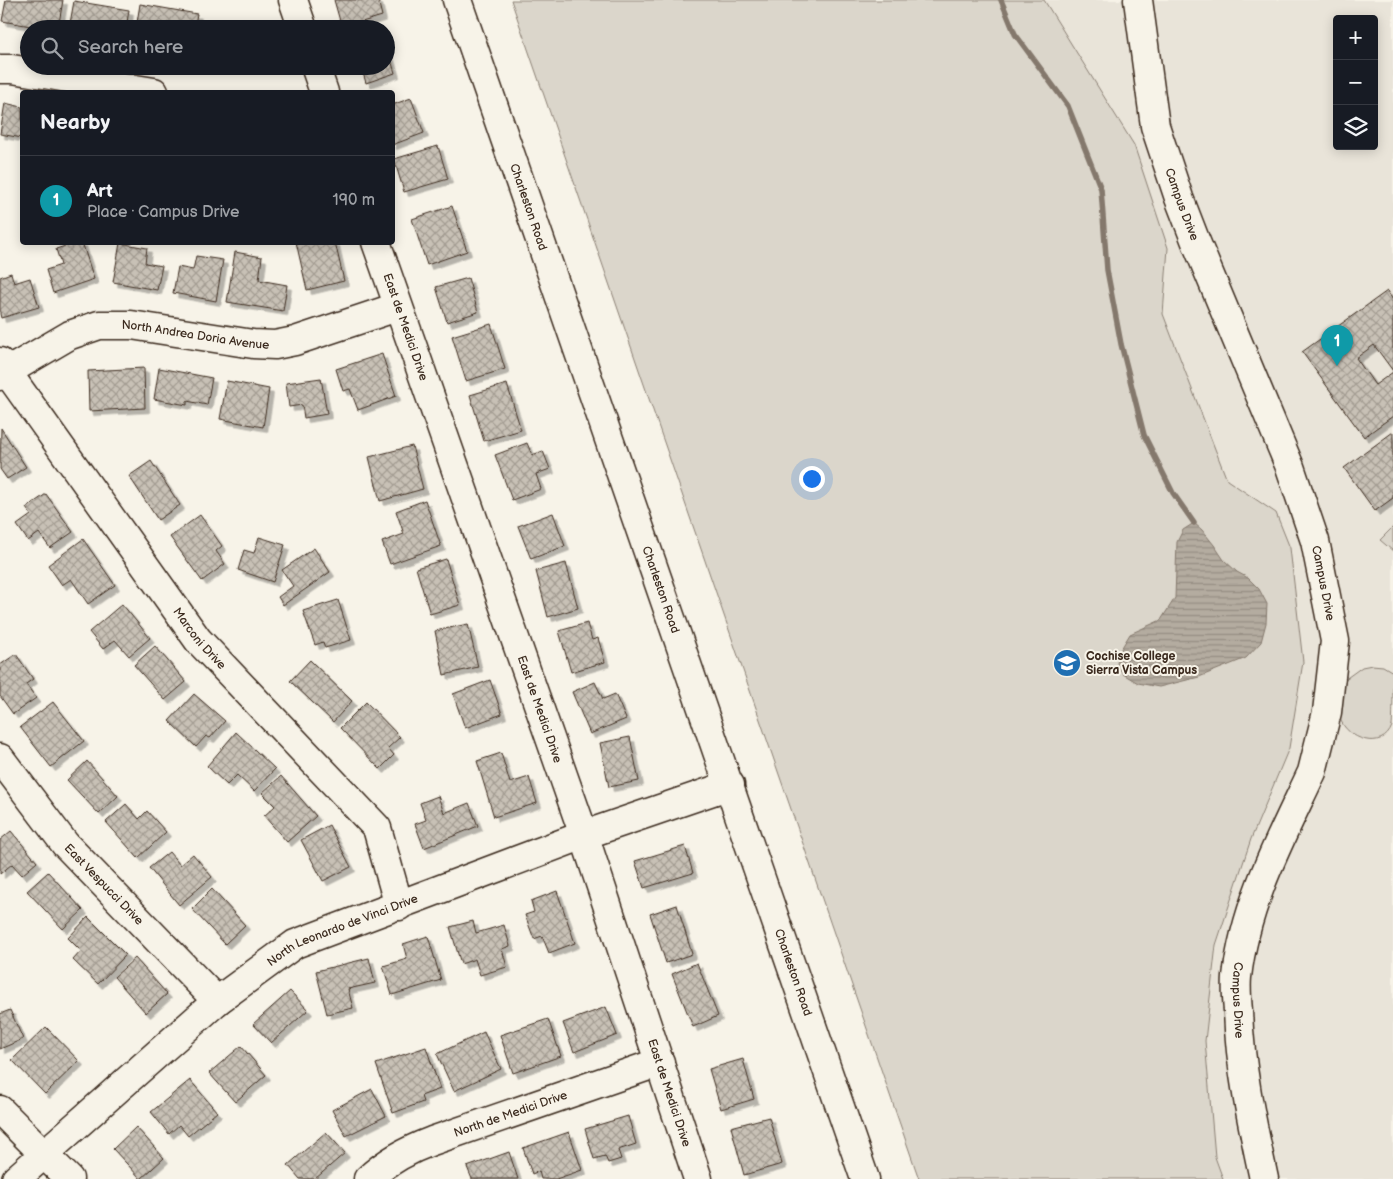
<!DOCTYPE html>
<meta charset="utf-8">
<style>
body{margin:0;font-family:"Balsamiq Sans",sans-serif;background:#20242c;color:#f1f3f6}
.controls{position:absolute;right:15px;top:15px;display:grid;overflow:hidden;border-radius:5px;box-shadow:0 2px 12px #0003}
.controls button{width:45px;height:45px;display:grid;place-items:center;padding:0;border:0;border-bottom:1px solid #363941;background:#171b24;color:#f1f3f6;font:25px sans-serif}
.you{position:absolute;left:811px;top:478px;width:18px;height:18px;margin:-12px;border:4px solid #fff;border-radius:50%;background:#1a73e8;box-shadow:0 0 0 8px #1a73e833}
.badge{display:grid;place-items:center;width:32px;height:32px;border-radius:50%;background:#1f6fb2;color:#fff;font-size:16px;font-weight:700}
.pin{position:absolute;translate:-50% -41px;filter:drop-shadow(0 1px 2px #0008)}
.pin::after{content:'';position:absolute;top:26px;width:18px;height:15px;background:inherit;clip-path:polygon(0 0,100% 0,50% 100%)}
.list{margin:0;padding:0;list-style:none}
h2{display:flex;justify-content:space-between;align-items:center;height:65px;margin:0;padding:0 20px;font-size:21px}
h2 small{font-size:16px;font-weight:400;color:#9ea1a6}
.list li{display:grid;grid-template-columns:32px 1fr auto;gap:15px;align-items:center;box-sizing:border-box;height:90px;padding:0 20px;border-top:1px solid #363941}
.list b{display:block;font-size:19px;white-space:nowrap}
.list p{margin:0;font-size:16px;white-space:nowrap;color:#9ea1a6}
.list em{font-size:16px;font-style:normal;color:#9ea1a6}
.icon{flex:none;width:28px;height:28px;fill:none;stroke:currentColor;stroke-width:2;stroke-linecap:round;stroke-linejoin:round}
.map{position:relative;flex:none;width:1393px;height:1179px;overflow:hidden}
.search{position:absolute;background:#171b24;box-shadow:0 2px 12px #0003;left:20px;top:20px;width:375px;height:55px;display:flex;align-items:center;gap:12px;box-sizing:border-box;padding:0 18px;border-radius:28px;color:#9ea1a6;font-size:19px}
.panel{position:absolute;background:#171b24;box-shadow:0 2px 12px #0003;left:20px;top:90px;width:375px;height:155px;border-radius:5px}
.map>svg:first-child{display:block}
</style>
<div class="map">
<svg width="1393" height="1179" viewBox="0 0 1393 1179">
<defs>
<pattern id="water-rules" width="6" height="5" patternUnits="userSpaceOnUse" patternTransform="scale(1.25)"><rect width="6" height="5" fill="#b4aca0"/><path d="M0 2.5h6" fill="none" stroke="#948c82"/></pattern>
<pattern id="building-cross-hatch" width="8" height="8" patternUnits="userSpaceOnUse" patternTransform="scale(1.25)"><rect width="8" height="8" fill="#c8c1b6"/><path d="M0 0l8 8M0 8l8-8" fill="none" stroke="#a49d93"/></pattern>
<filter id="shadow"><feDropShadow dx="4.5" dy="4.5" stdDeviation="0" flood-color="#0004"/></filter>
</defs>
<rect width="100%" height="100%" fill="#f7f3e8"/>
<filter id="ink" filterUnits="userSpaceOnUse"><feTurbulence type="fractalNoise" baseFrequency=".02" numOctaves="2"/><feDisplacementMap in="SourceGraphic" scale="10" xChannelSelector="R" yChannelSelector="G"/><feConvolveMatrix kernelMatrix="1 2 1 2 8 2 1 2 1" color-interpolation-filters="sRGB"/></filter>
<g filter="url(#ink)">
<path fill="#e9e4d9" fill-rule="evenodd" d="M511,0H1393V1179H919ZM1337,19H1374V146H1337Z"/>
<g fill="#dbd6cb" stroke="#8b8074">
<path d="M511,0H1044L1134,145L1168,248L1163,314L1227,480L1276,513L1290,548L1303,662L1289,748L1251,839L1216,945L1205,1041L1215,1157L1223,1179H919Z"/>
<path d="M1393,527V551L1380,540Z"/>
<path d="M1372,665L1383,666L1393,672C1393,684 1393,718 1392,726C1383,752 1346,739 1340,718C1336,705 1341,693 1344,680L1362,667Z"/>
</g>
<path fill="url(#water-rules)" stroke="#84786c" d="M1194,523L1202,530L1214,545L1224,560L1237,572L1248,578L1259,589L1267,604L1266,623L1261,642L1246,658L1199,677L1159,687L1138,683L1123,674L1117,663L1121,649L1130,634L1161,620L1175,598L1177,542L1183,530Z"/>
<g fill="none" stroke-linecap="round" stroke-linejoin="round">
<path stroke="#84786c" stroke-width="5.5" d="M1001,0L1015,34L1068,106L1101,189L1107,270L1121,344L1144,435L1173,493L1194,523"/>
</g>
<g fill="url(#building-cross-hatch)" stroke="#3b2a1e" filter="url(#shadow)">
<path d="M6,0H63L58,29H48L2,21Z"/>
<path d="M334,0H378L382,16L342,28Z"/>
<path d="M74,1L129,10L126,29H69Z"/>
<path d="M140,4L197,14L194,29H136Z"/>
<path d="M207,21L253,29H206Z"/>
<path d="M386,43L395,73L366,83L361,66H386Z"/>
<path d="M411,98L424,133L392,145V105Z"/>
<path d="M5,103L22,107V138L0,134Z"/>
<path d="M438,146L448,179L404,192L394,159Z"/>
<path d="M452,206L467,251L427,265L412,219Z"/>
<path d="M77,242H82L94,279L53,293L46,270L61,265L56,249Z"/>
<path d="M296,242H335L344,281L307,290Z"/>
<path d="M120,243L147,248L145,263L162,266L157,290L113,282Z"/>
<path d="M235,252L262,257L259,280L287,285L283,311L227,302Z"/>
<path d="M196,256L223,260L216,301L173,293L178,267L193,270Z"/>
<path d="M11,273L14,283L30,278L39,307L1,318L0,314V277Z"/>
<path d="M468,278L478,312L447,322L436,287Z"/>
<path d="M1387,291L1393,300V371L1374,345L1356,358L1375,385L1393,372V416L1364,437L1302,352Z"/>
<path d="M491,324L505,369L466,381L452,336Z"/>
<path d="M382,354L396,396L358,410L350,389L343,391L336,369Z"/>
<path d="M144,368L145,408L89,411L88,371Z"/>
<path d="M159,368L212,378L207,405L187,401V405L154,399Z"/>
<path d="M321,378L327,414L304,418L302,405L289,407L286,383Z"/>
<path d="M227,381L269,389L263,427L220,419Z"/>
<path d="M507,384L521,430L484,441L470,395Z"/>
<path d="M1,428L26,467L7,479L0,469Z"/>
<path d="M1393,432V498L1375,511L1344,468Z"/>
<path d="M527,443L532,455L543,451L550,469L536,474L541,489L512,500L495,455Z"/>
<path d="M412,446L423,489L380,501L369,457Z"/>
<path d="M151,461L180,505L158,520L129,476Z"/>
<path d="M46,494L73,532L50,548L39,533L28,541L17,525L31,515L26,508Z"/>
<path d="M425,500L441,546L390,564L382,542L404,534L396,511Z"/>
<path d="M553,513L565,546L531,559L518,526Z"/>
<path d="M200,515L222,546L216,551L225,564L202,581L170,537Z"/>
<path d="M259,537L285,545L273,582L238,570L244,550L254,553Z"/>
<path d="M83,539L115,585L88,604L71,579L62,585L48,565Z"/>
<path d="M314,548L330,572L283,605L278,597L293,586L282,570Z"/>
<path d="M446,559L460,605L430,614L416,568Z"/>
<path d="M566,563L578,608L548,617L536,571Z"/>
<path d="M338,600L351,640L325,648L323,642L315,645L303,611Z"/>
<path d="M122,604L150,638L129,656L115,640L103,649L89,632Z"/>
<path d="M587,623L592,640L598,638L605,662L571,672L559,631Z"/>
<path d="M468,624L478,667L444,675L435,631Z"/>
<path d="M155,646L186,682L165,700L134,665Z"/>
<path d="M16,654L33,679L26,684L36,698L13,714L0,696V665Z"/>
<path d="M310,660L352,701L333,722L290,681Z"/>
<path d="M490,680L502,714L465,728L453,694Z"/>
<path d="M595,682L603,699L615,694L626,719L590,734L572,692Z"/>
<path d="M194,694L225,721L210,738L206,736L196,747L169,721Z"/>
<path d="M53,702L84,741L51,767L20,727Z"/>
<path d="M366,702L400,737L388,748L394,755L380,769L340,728Z"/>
<path d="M236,732L275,769L254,791L237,775L227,785L207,766Z"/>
<path d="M630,737L639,781L609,787L600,743Z"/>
<path d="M501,753L510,783L529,777L537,803L494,817L477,761Z"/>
<path d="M87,761L118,796L99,814L67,780Z"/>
<path d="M281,776L316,816L287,842L264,816L275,806L262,793Z"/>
<path d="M438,796L444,813L469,803L478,826L424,848L415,824L426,820L420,803Z"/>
<path d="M126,804L139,819L147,811L166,832L138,858L106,822Z"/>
<path d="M329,825L351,867L323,881L301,840Z"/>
<path d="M11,831L37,862L22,875L12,864L0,874V840Z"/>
<path d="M685,846L693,873L644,888L635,861Z"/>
<path d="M169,852L180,865L193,854L212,877L179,905L149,868Z"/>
<path d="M48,872L83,910L63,929L27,891Z"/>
<path d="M212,889L245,925L225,944L192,909Z"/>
<path d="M557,891L575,943L549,953L542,936L534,939L525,915L534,912L531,901Z"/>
<path d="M677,905L692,954L666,963L650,914Z"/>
<path d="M88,917L126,955L98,984L73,960L81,951L68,938Z"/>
<path d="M473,921L476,933L504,925L510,946L502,949L507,967L480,975L475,959L461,964L450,927Z"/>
<path d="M428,936L441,980L392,995L383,966L407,959L403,944Z"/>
<path d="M135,958L167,994L146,1013L114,977Z"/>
<path d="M369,958L375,983L348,989L353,1008L327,1014L316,971Z"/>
<path d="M697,963L718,1016L693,1027L672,974Z"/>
<path d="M290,991L308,1010L271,1043L253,1024Z"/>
<path d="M606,1007L617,1035L574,1052L563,1023Z"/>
<path d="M10,1010L23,1039L0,1049V1014Z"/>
<path d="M548,1019L561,1056L513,1073L500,1035Z"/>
<path d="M46,1027L79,1061L45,1094L12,1060Z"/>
<path d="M484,1032L501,1069L454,1091L437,1054Z"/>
<path d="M241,1046L266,1075L235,1102L209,1073Z"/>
<path d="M426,1047L440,1089L421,1096L423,1102L393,1113L376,1064Z"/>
<path d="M743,1059L754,1099L721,1109L709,1069Z"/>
<path d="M190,1080L217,1112L188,1136L179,1125L169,1134L151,1112Z"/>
<path d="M372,1089L386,1116L346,1136L332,1110Z"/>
<path d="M628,1116L636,1144L618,1150L621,1159L608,1163L605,1156L594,1159L585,1129Z"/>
<path d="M769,1117L782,1164L744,1175L731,1127Z"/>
<path d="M136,1127L164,1158L141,1179L113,1149Z"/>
<path d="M326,1132L345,1153L315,1179H300L288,1165Z"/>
<path d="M569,1132L582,1170L556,1179H541L539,1171L532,1174L523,1148Z"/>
<path d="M509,1152L518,1179H472L467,1167Z"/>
</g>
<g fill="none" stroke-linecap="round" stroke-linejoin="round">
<defs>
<g id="minor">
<path d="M293,0L303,29"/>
<path id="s1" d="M1138,0L1155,126L1179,198L1196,242L1290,467L1315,541L1335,641L1327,712L1312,772C1281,838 1245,904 1237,977C1236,988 1237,1000 1238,1011C1240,1068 1252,1123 1264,1179"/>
<path d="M315,66L324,92"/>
<path d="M0,69H12L154,92"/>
<path id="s2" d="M376,242L584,835L698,1179"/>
<path id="s3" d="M0,362L198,640L377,828L399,906"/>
<path id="s4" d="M0,376L70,335L99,325H131L253,344L275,345L295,341L397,307"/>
<path id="s5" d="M0,758L65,844L217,1001"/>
<path d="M0,1110L69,1179"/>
<path id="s6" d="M16,1179L217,1001L295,944L584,835L730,785"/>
<path id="s7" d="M368,1179C387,1161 408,1150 432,1141L660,1062"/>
</g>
<g id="major">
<path id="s8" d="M457,0L865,1179"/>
</g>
</defs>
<use href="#minor" stroke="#3b2a1e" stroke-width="31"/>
<use href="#major" stroke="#3b2a1e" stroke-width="31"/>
<use href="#minor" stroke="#f7f3e8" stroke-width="28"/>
<use href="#major" stroke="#f7f3e8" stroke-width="28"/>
</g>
</g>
<defs>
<symbol id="university-disc" viewBox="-11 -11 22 22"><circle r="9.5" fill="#1f6fb2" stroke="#f7f3e8"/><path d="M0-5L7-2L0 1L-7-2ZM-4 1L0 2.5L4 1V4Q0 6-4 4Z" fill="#fff"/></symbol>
</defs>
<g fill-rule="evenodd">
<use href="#university-disc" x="1051" y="647" width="32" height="32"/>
</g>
<g text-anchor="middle" stroke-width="4" stroke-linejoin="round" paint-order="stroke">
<g font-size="12" fill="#3b2a1e" stroke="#f7f3e8">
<text dy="4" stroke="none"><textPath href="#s1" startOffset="210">Campus Drive</textPath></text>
<text dy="4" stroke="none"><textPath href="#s8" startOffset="219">Charleston Road</textPath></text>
<text dy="4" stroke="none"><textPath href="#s2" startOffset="90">East de Medici Drive</textPath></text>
<text dy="4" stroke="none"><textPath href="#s4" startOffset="209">North Andrea Doria Avenue</textPath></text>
<text dy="4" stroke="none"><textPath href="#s1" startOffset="615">Campus Drive</textPath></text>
<text dy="4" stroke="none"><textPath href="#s8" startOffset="624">Charleston Road</textPath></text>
<text dy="4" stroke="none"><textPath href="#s3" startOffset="341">Marconi Drive</textPath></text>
<text dy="4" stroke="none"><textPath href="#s2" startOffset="495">East de Medici Drive</textPath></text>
<text dy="4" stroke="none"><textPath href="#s5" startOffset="164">East Vespucci Drive</textPath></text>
<text dy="4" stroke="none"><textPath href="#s6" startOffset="414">North Leonardo de Vinci Drive</textPath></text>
<text dy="4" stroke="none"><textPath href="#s8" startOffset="1029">Charleston Road</textPath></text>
<text dy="4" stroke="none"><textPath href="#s1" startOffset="1050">Campus Drive</textPath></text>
<text dy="4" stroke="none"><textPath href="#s2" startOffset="900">East de Medici Drive</textPath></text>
<text dy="4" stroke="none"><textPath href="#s7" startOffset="158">North de Medici Drive</textPath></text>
</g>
<g font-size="12" font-weight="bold" fill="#3b2a1e" stroke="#f7f3e8" text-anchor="start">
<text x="1086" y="660">Cochise College<tspan x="1086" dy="14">Sierra Vista Campus</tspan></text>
</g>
</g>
</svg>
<div class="controls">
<button>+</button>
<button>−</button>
<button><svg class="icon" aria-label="layers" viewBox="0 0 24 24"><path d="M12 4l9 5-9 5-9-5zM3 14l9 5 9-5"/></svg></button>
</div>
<div class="you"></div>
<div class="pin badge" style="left:1337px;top:366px;background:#0f9aa8">1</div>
<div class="search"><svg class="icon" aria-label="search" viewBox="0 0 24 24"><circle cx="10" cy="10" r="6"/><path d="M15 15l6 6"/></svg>Search here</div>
<section class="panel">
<h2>Nearby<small></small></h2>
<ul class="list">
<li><span class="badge" style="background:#0f9aa8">1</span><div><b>Art</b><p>Place · Campus Drive</p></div><em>190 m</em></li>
</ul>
</section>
</div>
